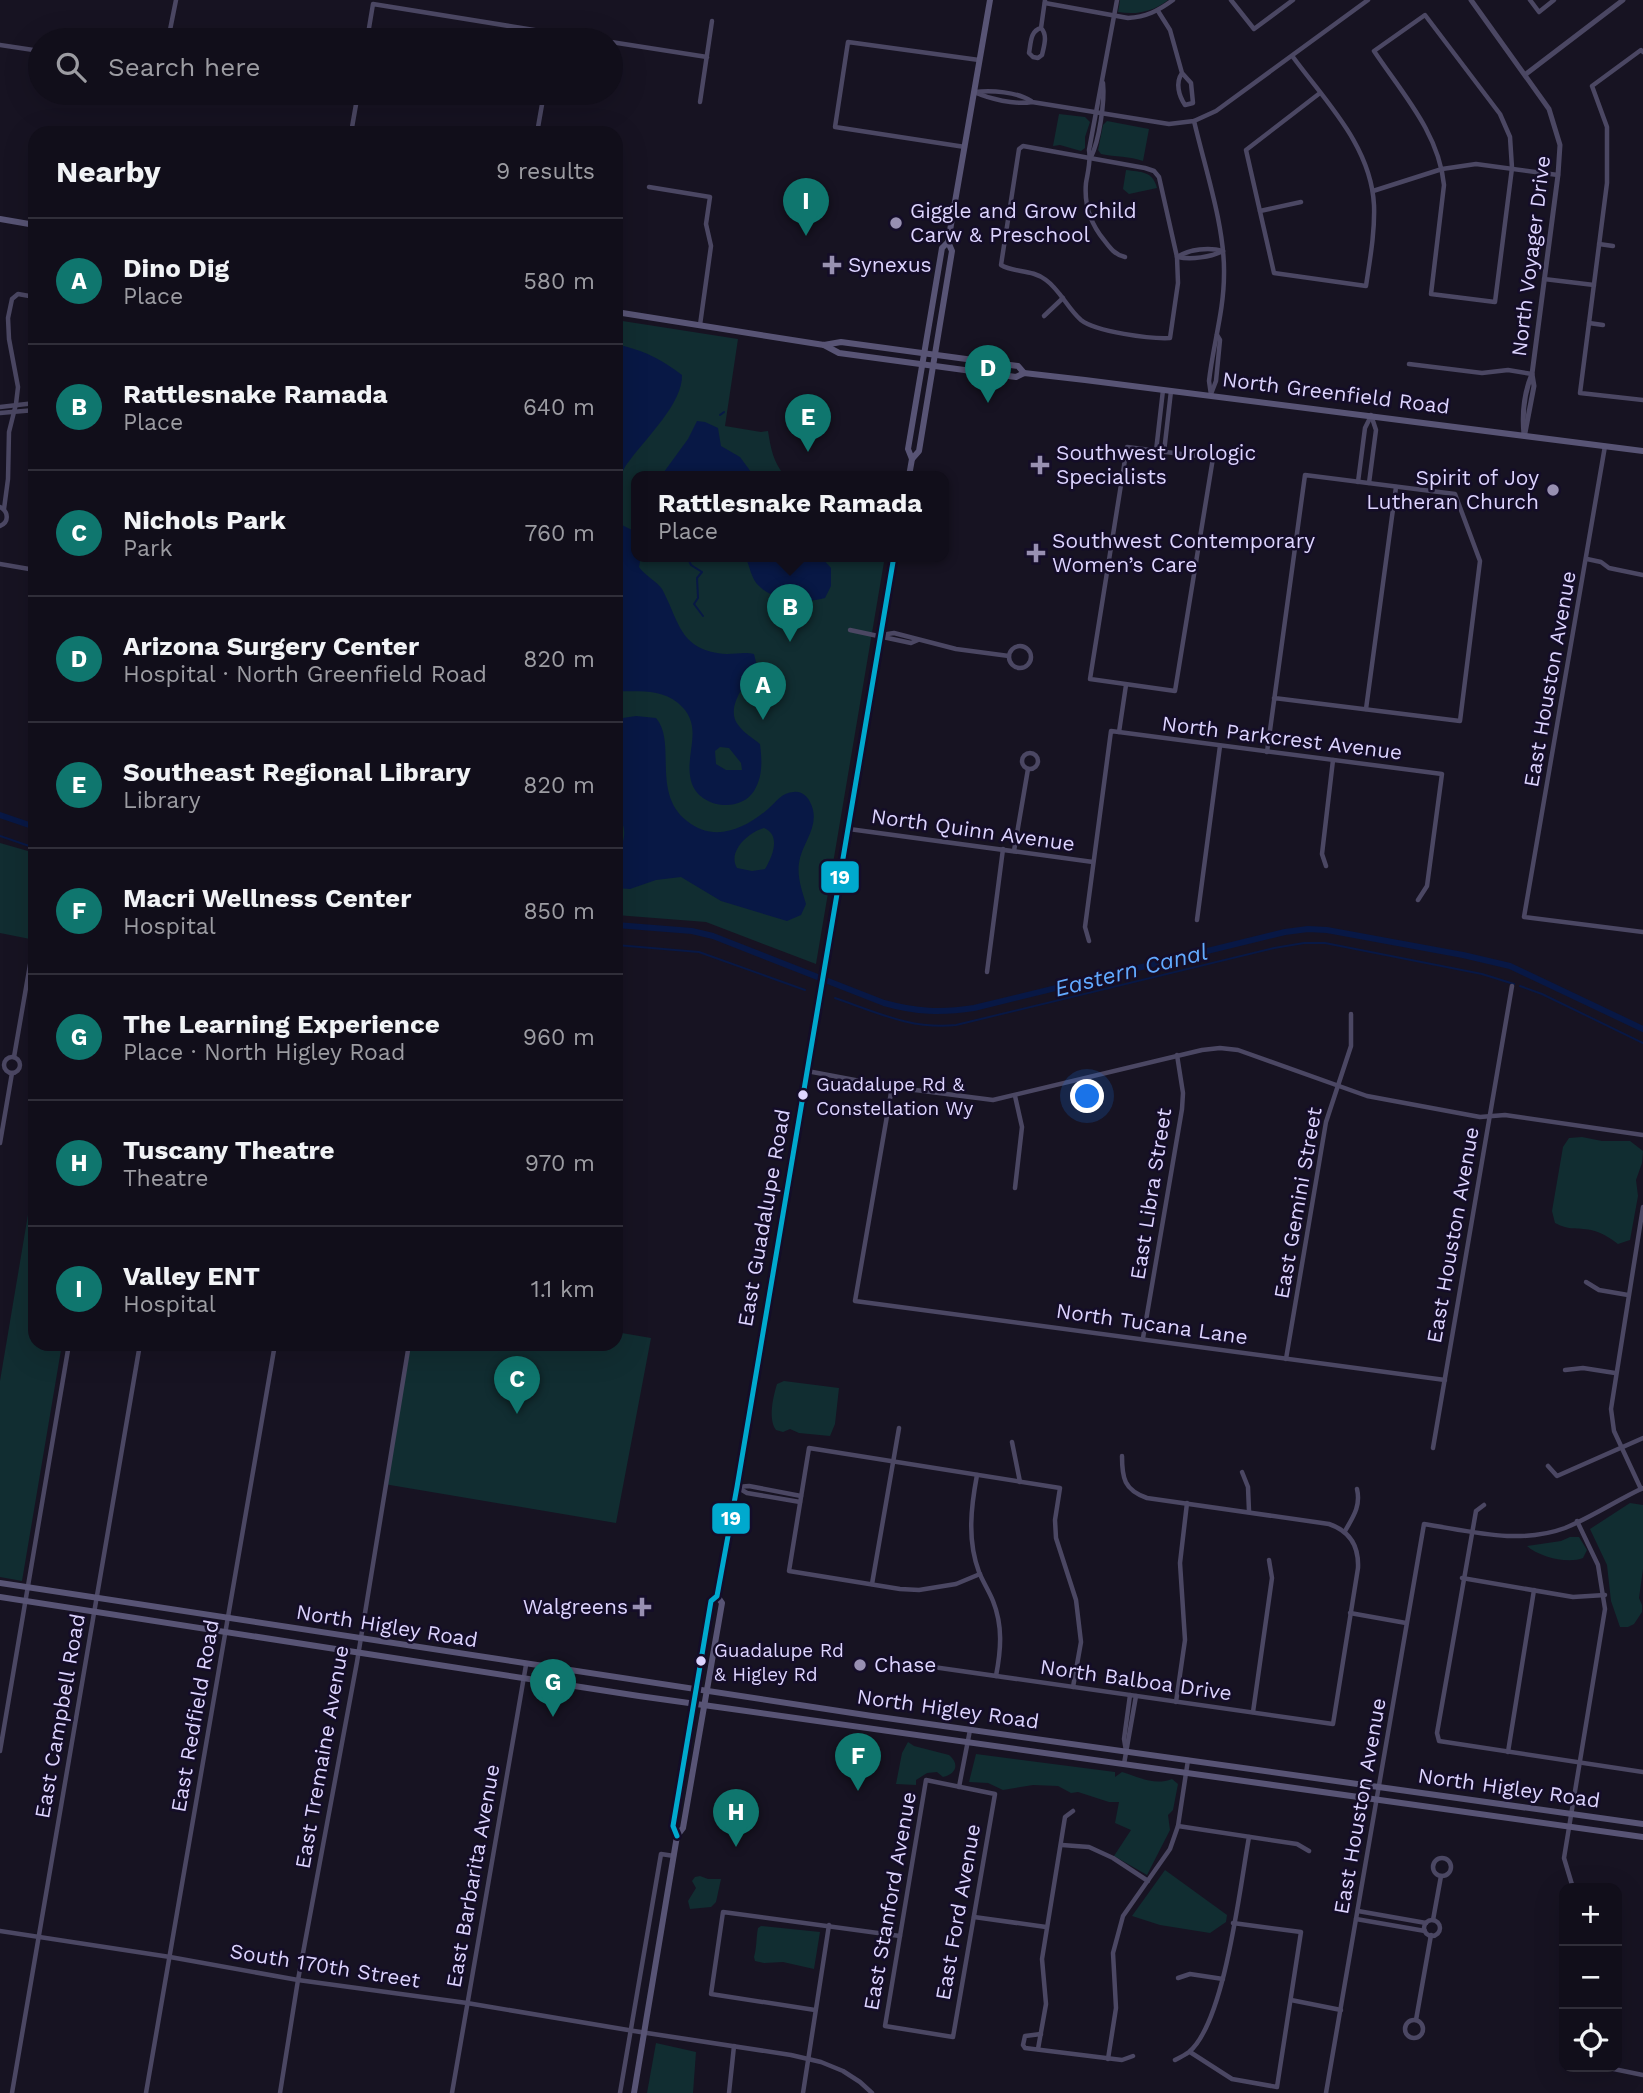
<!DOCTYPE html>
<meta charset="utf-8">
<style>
body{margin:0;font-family:"Work Sans",sans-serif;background:#1e1c27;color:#f1f3f6}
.controls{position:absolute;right:21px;bottom:21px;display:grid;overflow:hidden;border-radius:14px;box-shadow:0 7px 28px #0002}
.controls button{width:63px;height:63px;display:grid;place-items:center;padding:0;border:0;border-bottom:2px solid #302e39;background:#110e1a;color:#f1f3f6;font:35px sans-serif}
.you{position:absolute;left:1088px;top:1097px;width:24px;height:24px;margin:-18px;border:5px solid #fff;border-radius:50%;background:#1a73e8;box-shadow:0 0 0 10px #1a73e833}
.badge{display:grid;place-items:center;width:46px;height:46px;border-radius:50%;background:#0f766e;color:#fff;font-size:23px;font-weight:700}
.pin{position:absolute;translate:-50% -58px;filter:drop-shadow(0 2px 4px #0008)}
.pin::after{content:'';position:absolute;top:37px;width:24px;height:21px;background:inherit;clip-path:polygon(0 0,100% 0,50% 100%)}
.popup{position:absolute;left:631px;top:471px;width:318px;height:91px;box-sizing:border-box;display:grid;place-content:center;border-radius:14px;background:#110e1a;filter:drop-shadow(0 2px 5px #0005);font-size:23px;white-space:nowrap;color:#9c9ca2}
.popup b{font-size:26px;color:#f1f3f6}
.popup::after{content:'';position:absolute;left:50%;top:100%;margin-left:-14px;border:14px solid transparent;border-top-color:#110e1a}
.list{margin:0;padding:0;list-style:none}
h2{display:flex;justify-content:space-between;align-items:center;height:91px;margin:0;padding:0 28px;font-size:30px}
h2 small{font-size:23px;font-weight:400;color:#9c9ca2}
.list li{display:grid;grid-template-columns:46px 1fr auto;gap:21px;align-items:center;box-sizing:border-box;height:126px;padding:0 28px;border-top:2px solid #302e39}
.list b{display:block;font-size:26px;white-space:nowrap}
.list p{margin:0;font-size:23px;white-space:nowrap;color:#9c9ca2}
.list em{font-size:23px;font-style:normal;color:#9c9ca2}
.icon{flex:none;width:38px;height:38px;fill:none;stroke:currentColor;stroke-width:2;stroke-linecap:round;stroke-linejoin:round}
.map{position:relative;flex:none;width:1643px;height:2093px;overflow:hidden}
.search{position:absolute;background:#110e1a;box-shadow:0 7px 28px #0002;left:28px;top:28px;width:595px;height:77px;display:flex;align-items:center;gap:18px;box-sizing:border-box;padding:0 24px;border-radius:38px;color:#9c9ca2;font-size:26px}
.panel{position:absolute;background:#110e1a;box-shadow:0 7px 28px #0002;left:28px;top:126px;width:595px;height:1225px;border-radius:21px}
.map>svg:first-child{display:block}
</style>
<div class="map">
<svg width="1643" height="2093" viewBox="0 0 1643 2093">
<rect width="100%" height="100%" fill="#171322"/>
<g fill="#112d31">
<path d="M1120,0H1168C1152,12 1137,15 1118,12Z"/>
<path d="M1059,114L1085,117L1090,122L1085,137V148L1081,151L1060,145L1053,146Z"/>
<path d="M1107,121L1149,129L1143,161C1130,156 1115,157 1101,154L1098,150L1103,125Z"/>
<path d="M1126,170C1141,172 1153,171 1157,188L1129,194L1123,189Z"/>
<path d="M616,320L738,339L725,426L761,432L768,431C771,449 773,462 785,476H636V556H885L816,964L706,922L616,915Z"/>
<path d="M0,843L35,853V940L0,933Z"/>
<path d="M1582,1137L1602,1141H1630L1643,1151L1642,1163L1636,1180L1638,1196L1630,1240L1618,1244C1610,1238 1601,1232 1591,1230C1576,1227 1570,1231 1555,1223L1552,1211L1563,1147L1569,1138Z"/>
<path d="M35,1173V1344H62L22,1581L0,1577V1381Z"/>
<path d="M616,1332L651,1338L616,1523L384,1484L411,1344H616Z"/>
<path d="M784,1381L839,1388L835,1424L830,1436L799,1433L790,1429L783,1432L776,1430C768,1419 773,1397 777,1384Z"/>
<path d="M1630,1503L1643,1505V1569L1639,1598L1642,1605V1612L1634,1624L1628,1627H1620L1611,1601L1607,1565L1590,1529Z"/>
<path d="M1570,1537H1579L1587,1550L1583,1558C1568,1564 1539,1557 1527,1546L1561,1541Z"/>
<path d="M908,1742L914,1746L949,1755C960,1764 956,1774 943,1777L937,1772L927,1773L916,1780V1785L896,1784L902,1753Z"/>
<path d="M976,1754L1115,1772V1777L1122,1772C1139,1777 1154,1786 1172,1779L1178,1784L1173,1810L1168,1815L1170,1830L1147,1875L1114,1856L1131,1830L1115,1823L1119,1802H1109L1078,1792L1071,1793L1058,1786L1033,1785L1003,1790L988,1783L969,1782Z"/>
<path d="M1165,1870L1227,1915L1226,1922L1210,1933L1160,1925L1132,1916Z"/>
<path d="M700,1876L708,1879H721L716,1902L711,1907L690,1909L688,1901L696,1888L692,1881L695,1877Z"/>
<path d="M761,1926L820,1932L814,1969L783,1962L764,1963L755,1961L754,1957C757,1947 756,1938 758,1928Z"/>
<path d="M656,2043L696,2052L693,2093H647Z"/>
</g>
<g fill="#081845" fill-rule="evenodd">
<path d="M624,346C647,352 664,361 682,375C683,403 646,438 630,460C624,467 620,476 616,484V347Z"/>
<path d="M697,421L705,422L718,428L721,446L740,457L754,476H661L688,439Z"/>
<path d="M616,522L636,532V556H641L639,567C645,576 657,581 662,589C680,622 679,651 727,654C737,654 744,652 754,654L757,666C748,681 723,708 739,726C744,733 753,738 760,744C762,760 763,777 754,791C740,813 701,808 692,784C682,755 707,727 678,703C660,688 638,692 616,691ZM720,747L729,748L741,763L742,770H726L716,764L715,751Z"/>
<path d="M739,556H820L831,568V586L825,598C804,604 773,602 757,584C751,577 750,567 746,559Z"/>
<path d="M636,716L656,718C677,742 651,793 687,821C714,843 745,829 768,809C776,802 782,792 794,792C801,791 807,796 810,802C822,825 802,842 799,863C797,877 802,891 806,904L801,915L787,921L721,901L681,877L656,880L630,889L616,888V846L622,844C626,835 625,821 616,815V719ZM764,828C781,835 773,856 765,869L752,871L737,868C727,851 749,832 764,828Z"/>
</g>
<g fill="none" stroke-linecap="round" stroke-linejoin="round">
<g stroke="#081845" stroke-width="2">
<path d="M720,415L724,412"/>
<path d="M687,556L691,565L702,572L697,578L698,598L694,604L703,616"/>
<path d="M0,836L35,848"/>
<path d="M616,945L699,952L805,990"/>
<path d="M1520,986L1542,994L1643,1043"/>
<path d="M835,998C876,1012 912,1030 956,1025L1274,948L1304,943H1325L1482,974L1514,984"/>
</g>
<g stroke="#081845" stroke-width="6">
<path d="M0,815L35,827"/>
<path d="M616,925L692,931L713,936L884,1003C916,1012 942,1013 974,1008L1285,932L1308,929L1327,930L1463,955L1510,966L1643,1029"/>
</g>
<g stroke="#4b4763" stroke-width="4.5">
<path d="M1117,0L1089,150C1091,161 1088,171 1086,183C1084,204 1091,224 1104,240C1110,248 1115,255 1125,257"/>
<path d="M1231,0L1254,29L1293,0"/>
<path d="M1530,0L1539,12L1554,0"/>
<path d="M1045,3L1128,18C1146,17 1158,11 1173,0"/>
<path d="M1158,11L1170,30L1182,73L1191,83L1193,103L1185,105C1179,96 1175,83 1182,73"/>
<path d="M1425,15L1500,114L1510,137L1512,168L1495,302L1431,294L1444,185C1439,133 1402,93 1374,51Z"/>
<path d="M1041,28C1030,31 1031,43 1029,53L1033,57L1038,58L1042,55C1044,46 1048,35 1041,28L1045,0"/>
<path d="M168,40L176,0"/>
<path d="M367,40L373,4L596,40"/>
<path d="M611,42L707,57"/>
<path d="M0,45L40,51"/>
<path d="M1643,52L1641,50L1592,86L1607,127V183L1580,393L1643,400"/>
<path d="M1293,57C1326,102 1371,146 1374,205C1375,232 1370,259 1366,286L1274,273L1246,150L1320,93"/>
<path d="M974,92C990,99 1014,105 1032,102L1169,124L1194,121L1216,111L1368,0"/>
<path d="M975,92C992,90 1017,92 1031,101"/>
<path d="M308,93L356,101"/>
<path d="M700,102L712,21"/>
<path d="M1194,121C1205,168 1225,227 1224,274C1224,311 1213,345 1209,381L1211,395"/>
<path d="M351,133L358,93"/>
<path d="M537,133L544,93"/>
<path d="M1023,146L1145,168L1154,171L1159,177L1177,257L1178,283L1170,338C1151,339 1096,332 1081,320C1068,309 1060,290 1046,280C1032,269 1014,273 1001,265L1019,149Z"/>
<path d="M965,147L835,127L848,42L979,60"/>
<path d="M1091,157C1099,141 1105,102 1103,83"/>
<path d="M649,187L710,197L706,224L711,246L700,325"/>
<path d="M1373,191L1442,169L1476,164L1558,175"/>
<path d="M1260,211L1301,202"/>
<path d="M1599,244L1613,246"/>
<path d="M1177,257C1190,249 1209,247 1223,251"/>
<path d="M1178,257C1191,260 1211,257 1223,251"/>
<path d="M1544,279L1594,285"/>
<path d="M1044,316L1063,298"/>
<path d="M1589,323L1603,325"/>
<path d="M1409,364L1482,373L1508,370L1532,374"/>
<path d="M1211,394L1216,381L1220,340L1217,335"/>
<path d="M0,407L35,403"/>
<path d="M0,413L35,410"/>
<path d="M1605,446L1524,917L1643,932"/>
<path d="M1127,447L1213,458L1175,691L1090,679Z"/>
<path d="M1156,451L1163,390"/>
<path d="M1164,452L1171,391"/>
<path d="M1358,482L1365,428L1371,416"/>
<path d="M1369,483L1376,430L1371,415"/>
<path d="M0,507C9,512 9,522 0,526"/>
<path d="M4,509L8,479L9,432L16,404L18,387L9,339L8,318L12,299L18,294L35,297"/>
<path d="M1587,559L1601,562L1609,568L1643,575"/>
<path d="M0,564L35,570"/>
<path d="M850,630L911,643L918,640"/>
<path d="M881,635L894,633L956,649L1009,656"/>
<circle cx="1020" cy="657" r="11"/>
<path d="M1366,709L1396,487"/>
<path d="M1119,732L1126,685"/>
<path d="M1267,752L1305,475L1455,494L1480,561L1460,721L1274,698"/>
<circle cx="1030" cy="761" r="8"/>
<path d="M849,829L1093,862"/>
<path d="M1014,851L1028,769"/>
<path d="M1326,866L1322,854L1333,760"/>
<path d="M1197,920L1220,746"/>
<path d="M1089,941L1085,927L1111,731L1442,774L1427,886L1418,900"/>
<path d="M987,972L1003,849"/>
<circle cx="12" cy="1065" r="8"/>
<path d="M14,1057L35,936"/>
<path d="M807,1071L892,1087L993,1100L1202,1050L1220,1048L1238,1050L1367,1096L1480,1117L1505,1115L1643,1135"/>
<path d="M892,1087L855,1301L1445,1380"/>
<path d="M0,1143L12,1073"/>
<path d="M1015,1188L1022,1127L1015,1096"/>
<path d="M1586,1282L1599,1290L1628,1295"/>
<path d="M1143,1338L1182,1109L1183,1093L1177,1055"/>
<path d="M1286,1359L1326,1122L1351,1046V1014"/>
<path d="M1565,1370L1583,1368L1615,1373"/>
<path d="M1012,1442L1020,1482"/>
<path d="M1433,1448L1512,986"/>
<path d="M1548,1466L1557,1476L1643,1438"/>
<path d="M1242,1472L1248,1487L1249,1511"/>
<path d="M977,1475C971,1507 967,1540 979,1572C983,1582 989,1591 993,1601C1003,1626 1001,1650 996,1676"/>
<path d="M737,1487L747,1493L800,1502"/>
<path d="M737,1487L749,1486L801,1496"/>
<path d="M1641,1489L1614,1431L1611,1409L1643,1207"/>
<path d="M1484,1505L1476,1511L1437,1733L1439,1741L1643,1772"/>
<path d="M1345,1531C1353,1517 1361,1506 1357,1489"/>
<path d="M980,1574L956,1584L919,1590L900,1589L789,1571L809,1448L1060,1488L1055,1520L1056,1538L1076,1600L1081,1642L1073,1687"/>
<path d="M1462,1578L1573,1597L1605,1595"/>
<path d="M872,1584L899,1428"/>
<path d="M1350,1613L1406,1623"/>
<path d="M933,1667L1333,1724L1358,1568C1359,1546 1350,1531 1329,1524L1147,1498C1124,1490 1122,1478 1122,1456"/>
<path d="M1176,1702L1185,1640L1180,1563L1187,1503"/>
<path d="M1253,1712L1272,1578L1269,1560"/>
<path d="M0,1751L69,1344"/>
<path d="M1126,1751L1124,1739L1130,1695"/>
<path d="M1508,1752L1534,1590"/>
<path d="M1124,1764L1136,1696"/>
<path d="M926,1780L995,1794L953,2037L885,2026Z"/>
<path d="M959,1787L970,1730"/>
<path d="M1178,1826L1297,1844L1309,1851"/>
<path d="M1062,1845L1089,1847L1113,1858L1148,1881"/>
<circle cx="1442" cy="1867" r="9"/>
<path d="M1573,1888L1564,1858L1605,1609L1598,1565L1577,1521"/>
<path d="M1358,1911L1426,1923"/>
<path d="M974,1917L1046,1927"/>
<path d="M1356,1919L1425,1931"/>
<path d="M1433,1920L1441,1876"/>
<circle cx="1432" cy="1928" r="8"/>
<path d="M0,1931L170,1957L298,1980L467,2003L634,2031L791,2055L821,2062L843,2071L860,2082L872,2093"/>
<path d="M1178,1978L1190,1974L1223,1979"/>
<path d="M1291,2000L1341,2010"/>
<path d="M815,2010L711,1994L723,1912L900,1936"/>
<circle cx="1414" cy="2029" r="9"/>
<path d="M1416,2020L1431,1935"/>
<path d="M1041,2034L1025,2036L1023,2045L1025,2048L1122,2060L1133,2056"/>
<path d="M1038,2049L1046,2004L1042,1959L1065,1817L1073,1811"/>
<path d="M1190,2052L1232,2079L1277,2087L1301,1932L1233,1923"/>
<path d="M1108,2059L1116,2008L1113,1953L1123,1916L1170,1849L1178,1826L1188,1760"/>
<path d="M1175,2060C1179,2058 1185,2055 1189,2052C1225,2022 1240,1886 1249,1837"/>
<path d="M1604,2067L1643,2075"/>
<path d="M12,2093L140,1344"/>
<path d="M146,2093L275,1344"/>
<path d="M280,2093L298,1980L357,1662L409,1344"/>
<path d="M452,2093L526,1665"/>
<path d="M620,2093L661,1854L674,1856"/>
<path d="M729,2093L734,2046"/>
<path d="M803,2093L829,1925"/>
<path d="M1326,2093L1424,1524C1470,1531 1519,1545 1565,1528C1592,1517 1617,1500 1643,1488"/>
</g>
<g stroke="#4b4763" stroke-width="5">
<path d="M1471,0L1549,109L1560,145L1558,175L1532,374C1524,393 1522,415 1524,435"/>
<path d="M1526,74L1623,0"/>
<path d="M1525,433L1534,386L1532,374"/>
</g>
<g stroke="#585475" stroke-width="6">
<path d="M0,219L35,225"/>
<path d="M616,312L824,345L841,342L1018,366L1024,373"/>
<path d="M824,345L839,353L1016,377L1024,373L1085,380L1643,451"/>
<path d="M912,459L919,451L952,251L948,242"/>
<path d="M909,476L912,459L908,449L942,248L948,242L990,0"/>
<path d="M0,1583L872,1716L1643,1824"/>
<path d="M0,1597L639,1696L1643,1837"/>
<path d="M677,1836L673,1826L711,1601L717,1596L737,1487L894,556"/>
<path d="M634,2093L677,1836L683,1828L722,1603L717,1596"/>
</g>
<defs>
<path id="bus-1" d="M677,1836L673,1826L711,1601L717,1596L737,1487L894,556"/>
</defs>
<use href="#bus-1" stroke="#140d28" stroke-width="10"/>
<use href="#bus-1" stroke="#00a9ce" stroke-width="5"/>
</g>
<g fill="#9890b2" stroke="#140d28" stroke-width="2.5">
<circle cx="896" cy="223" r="7"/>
<path d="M828.5 254.5h7v7h7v7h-7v7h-7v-7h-7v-7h7z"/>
<path d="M1036.5 454.5h7v7h7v7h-7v7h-7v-7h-7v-7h7z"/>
<circle cx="1553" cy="490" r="7"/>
<path d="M1032.5 542.5h7v7h7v7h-7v7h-7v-7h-7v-7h7z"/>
<path d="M638.5 1596.5h7v7h7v7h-7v7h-7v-7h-7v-7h7z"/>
<circle cx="860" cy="1665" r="7"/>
</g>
<g fill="#ddd4ff" stroke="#140d28" stroke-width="2.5">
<circle cx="803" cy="1095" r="6"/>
<circle cx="701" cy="1661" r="6"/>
</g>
<g text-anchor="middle" stroke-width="5" stroke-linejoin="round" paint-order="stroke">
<g font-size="19" fill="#ddd4ff" stroke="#140d28" text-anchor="start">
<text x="816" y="1091">Guadalupe Rd &amp;<tspan x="816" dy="24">Constellation Wy</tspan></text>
<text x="714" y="1657">Guadalupe Rd<tspan x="714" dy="24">&amp; Higley Rd</tspan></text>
</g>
<g font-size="21" fill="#ddd4ff" stroke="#140d28" text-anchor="start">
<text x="910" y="218">Giggle and Grow Child<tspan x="910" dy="24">Carw &amp; Preschool</tspan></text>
<text x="848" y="272">Synexus</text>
<text x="1056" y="460">Southwest Urologic<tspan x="1056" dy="24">Specialists</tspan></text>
<text x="1539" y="485" text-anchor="end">Spirit of Joy<tspan x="1539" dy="24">Lutheran Church</tspan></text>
<text x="1052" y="548">Southwest Contemporary<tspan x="1052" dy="24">Women’s Care</tspan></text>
<text x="628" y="1614" text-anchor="end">Walgreens</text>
<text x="874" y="1672">Chase</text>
</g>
<g font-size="21" fill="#ddd4ff" stroke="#140d28">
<text transform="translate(1531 256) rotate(-83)" y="7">North Voyager Drive</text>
<text transform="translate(1336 393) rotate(7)" y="7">North Greenfield Road</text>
<text transform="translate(1550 679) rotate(-80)" y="7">East Houston Avenue</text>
<text transform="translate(1282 738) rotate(7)" y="7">North Parkcrest Avenue</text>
<text transform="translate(973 830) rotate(8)" y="7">North Quinn Avenue</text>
<text transform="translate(1151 1194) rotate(-81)" y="7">East Libra Street</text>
<text transform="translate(1298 1203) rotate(-80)" y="7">East Gemini Street</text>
<text transform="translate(764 1218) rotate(-80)" y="7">East Guadalupe Road</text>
<text transform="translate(1453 1235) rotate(-80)" y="7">East Houston Avenue</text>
<text transform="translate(1152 1324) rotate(8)" y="7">North Tucana Lane</text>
<text transform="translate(387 1626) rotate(9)" y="7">North Higley Road</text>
<text transform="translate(1136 1680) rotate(8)" y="7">North Balboa Drive</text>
<text transform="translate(948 1709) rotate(8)" y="7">North Higley Road</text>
<text transform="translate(60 1716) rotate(-80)" y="7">East Campbell Road</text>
<text transform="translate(195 1716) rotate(-80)" y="7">East Redfield Road</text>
<text transform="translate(322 1757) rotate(-80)" y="7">East Tremaine Avenue</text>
<text transform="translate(1509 1788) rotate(8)" y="7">North Higley Road</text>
<text transform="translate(1360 1806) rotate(-80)" y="7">East Houston Avenue</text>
<text transform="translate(473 1876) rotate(-80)" y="7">East Barbarita Avenue</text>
<text transform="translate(890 1901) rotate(-80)" y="7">East Stanford Avenue</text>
<text transform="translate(958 1912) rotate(-80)" y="7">East Ford Avenue</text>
<text transform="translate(325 1966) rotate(9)" y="7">South 170th Street</text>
</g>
<g font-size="23" font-style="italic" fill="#62aaff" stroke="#140d28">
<text transform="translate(1131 970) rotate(-14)" y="8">Eastern Canal</text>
</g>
</g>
<g stroke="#140d28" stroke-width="2.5">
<rect x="820" y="860" width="40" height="34" rx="7" fill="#00a9ce"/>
<rect x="711" y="1502" width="40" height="33" rx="7" fill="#00a9ce"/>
</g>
<g font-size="19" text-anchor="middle" font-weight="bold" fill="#fff">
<text x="840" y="884">19</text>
<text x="731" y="1525">19</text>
</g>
</svg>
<div class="controls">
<button>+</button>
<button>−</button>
<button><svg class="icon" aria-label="locate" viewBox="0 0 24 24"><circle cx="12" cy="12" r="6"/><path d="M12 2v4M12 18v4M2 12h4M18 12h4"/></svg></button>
</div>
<div class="you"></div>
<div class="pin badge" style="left:763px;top:720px">A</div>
<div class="pin badge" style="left:790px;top:642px">B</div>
<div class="popup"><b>Rattlesnake Ramada</b>Place</div>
<div class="pin badge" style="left:517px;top:1414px">C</div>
<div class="pin badge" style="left:988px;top:403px">D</div>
<div class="pin badge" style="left:808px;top:452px">E</div>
<div class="pin badge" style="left:858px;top:1791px">F</div>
<div class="pin badge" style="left:553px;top:1717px">G</div>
<div class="pin badge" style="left:736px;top:1847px">H</div>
<div class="pin badge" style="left:806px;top:236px">I</div>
<div class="search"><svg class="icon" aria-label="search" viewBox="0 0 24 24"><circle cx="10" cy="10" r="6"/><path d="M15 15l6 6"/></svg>Search here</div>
<section class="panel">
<h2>Nearby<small>9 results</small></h2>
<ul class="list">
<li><span class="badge">A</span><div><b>Dino Dig</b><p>Place</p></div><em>580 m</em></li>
<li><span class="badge">B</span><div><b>Rattlesnake Ramada</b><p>Place</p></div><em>640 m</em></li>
<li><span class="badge">C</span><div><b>Nichols Park</b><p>Park</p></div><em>760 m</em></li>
<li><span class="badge">D</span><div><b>Arizona Surgery Center</b><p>Hospital · North Greenfield Road</p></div><em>820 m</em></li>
<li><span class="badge">E</span><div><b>Southeast Regional Library</b><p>Library</p></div><em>820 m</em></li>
<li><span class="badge">F</span><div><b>Macri Wellness Center</b><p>Hospital</p></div><em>850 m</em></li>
<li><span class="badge">G</span><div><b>The Learning Experience</b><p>Place · North Higley Road</p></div><em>960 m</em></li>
<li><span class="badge">H</span><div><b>Tuscany Theatre</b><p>Theatre</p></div><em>970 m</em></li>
<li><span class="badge">I</span><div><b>Valley ENT</b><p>Hospital</p></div><em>1.1 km</em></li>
</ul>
</section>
</div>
